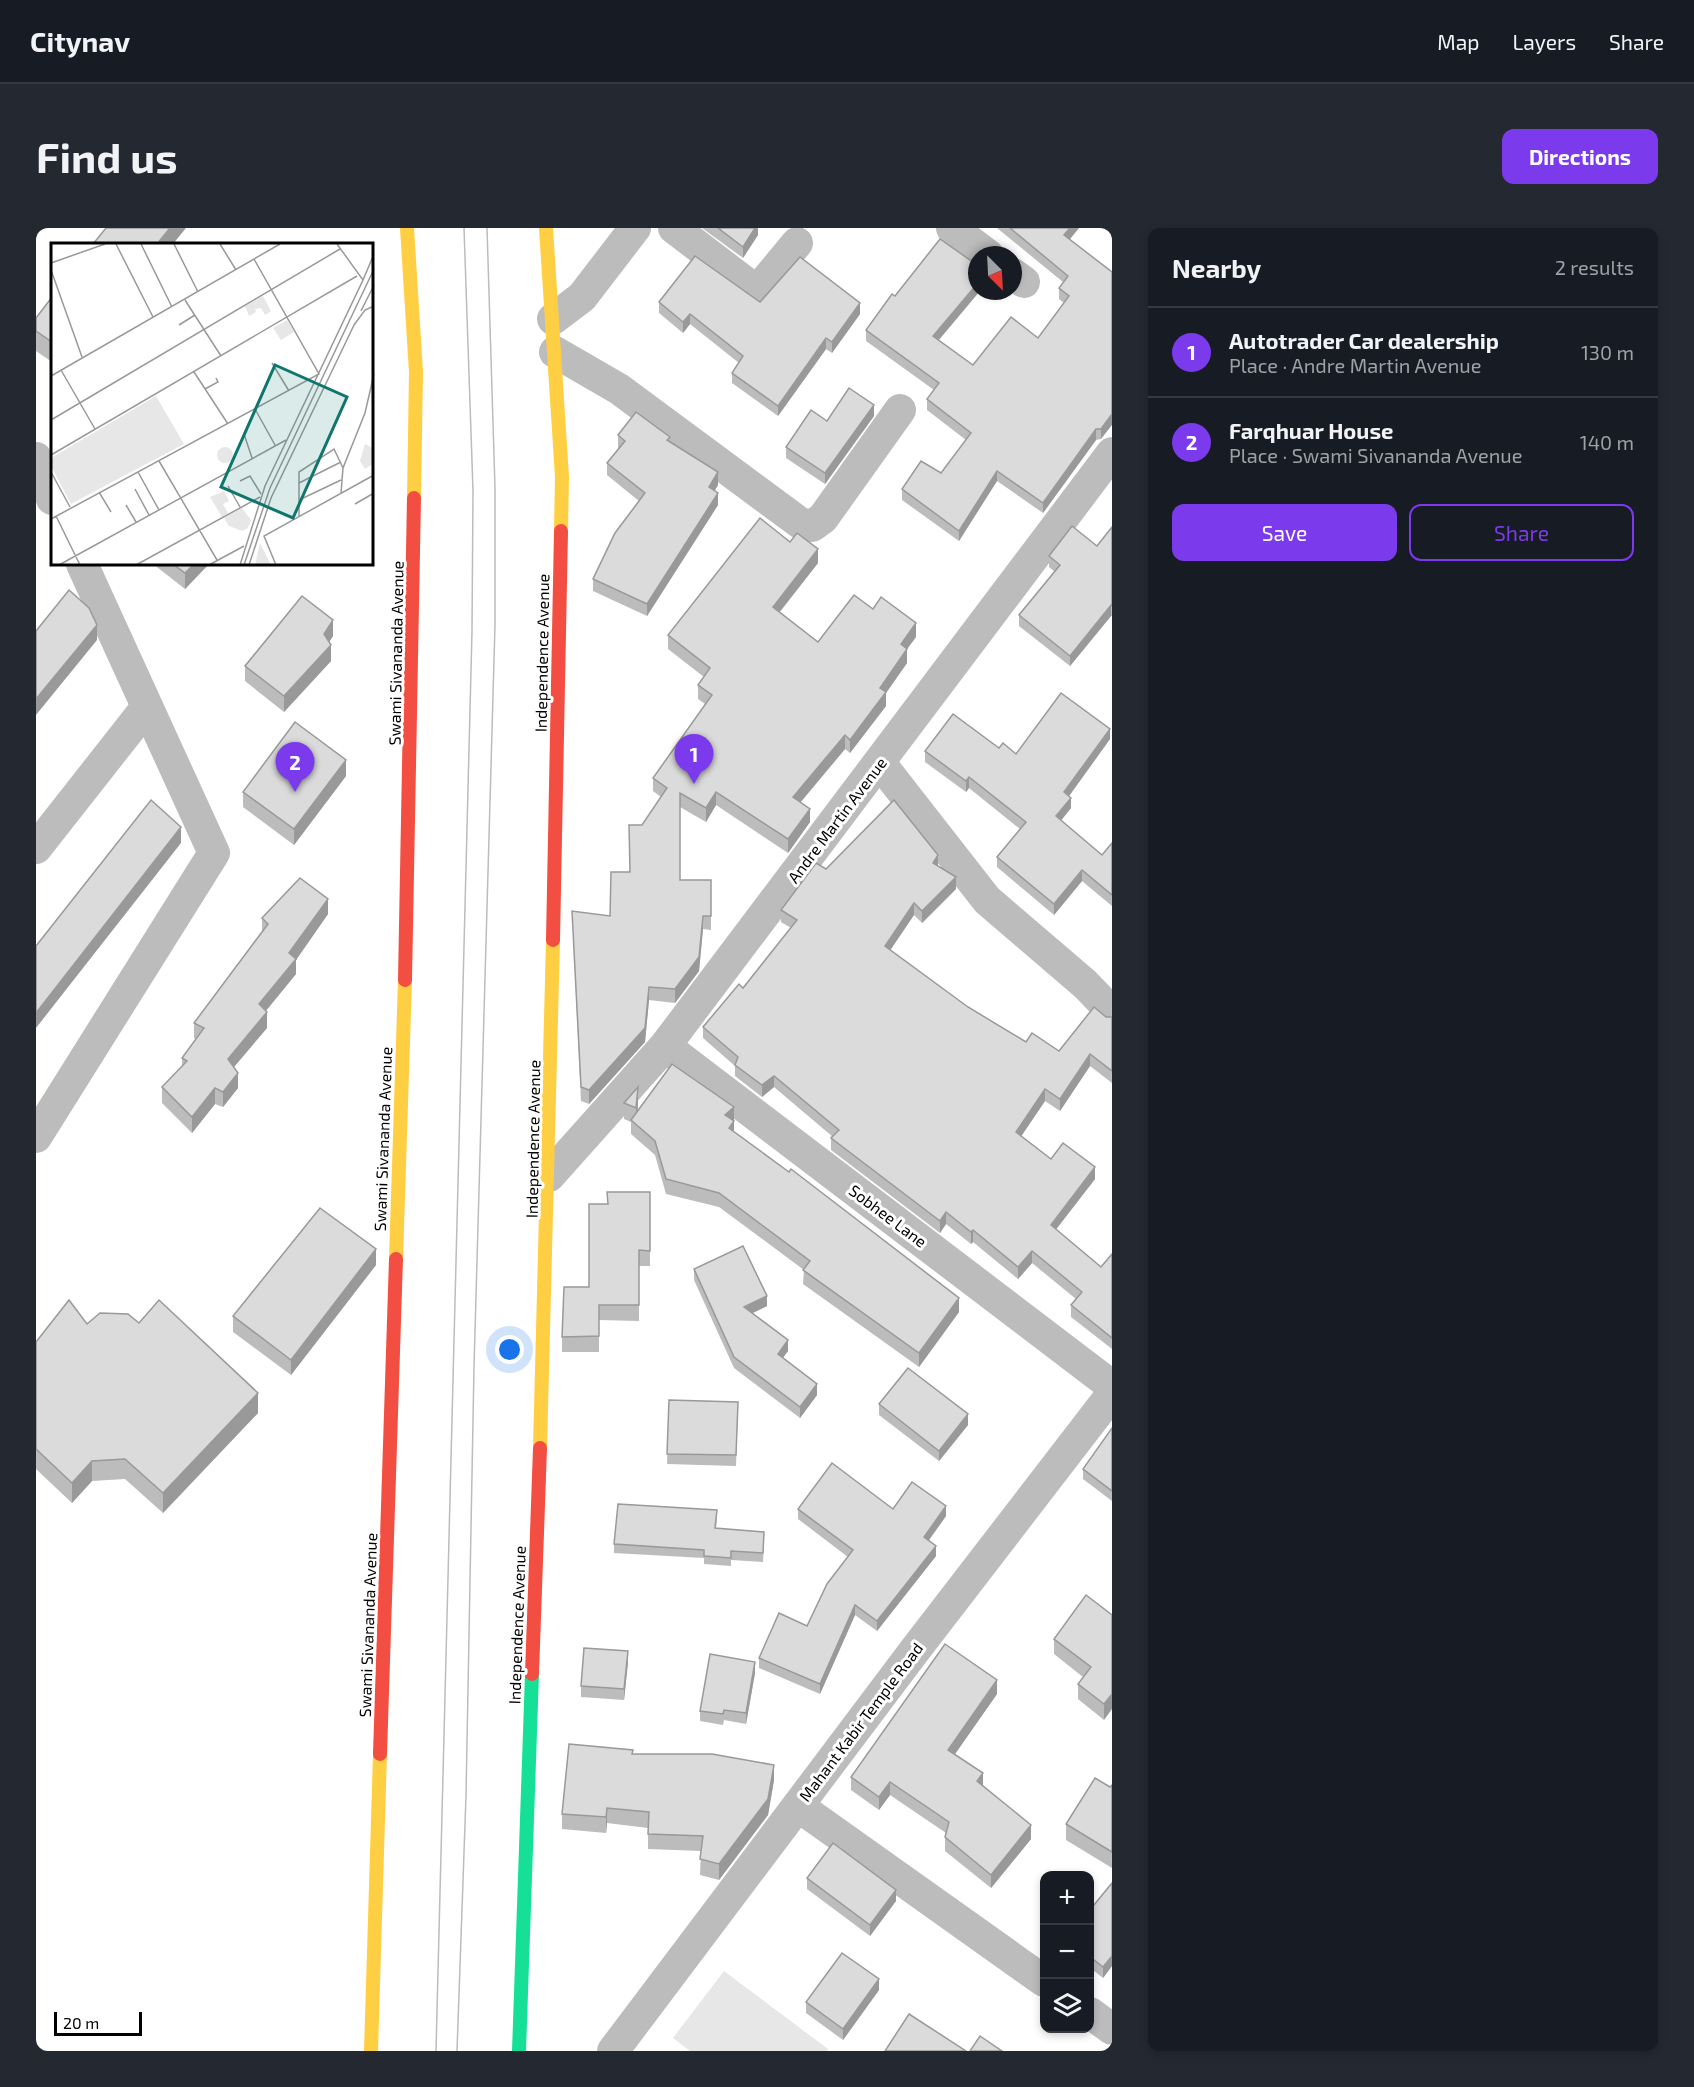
<!DOCTYPE html>
<meta charset="utf-8">
<style>
body{margin:0;font-family:"Exo 2",sans-serif;background:#242831;color:#f1f3f6}
.controls{position:absolute;right:18px;bottom:18px;display:grid;overflow:hidden;border-radius:12px;box-shadow:0 3px 9px #0003}
.controls button{width:54px;height:54px;display:grid;place-items:center;padding:0;border:0;border-bottom:2px solid #363941;background:#171b24;color:#f1f3f6;font:30px sans-serif}
.compass{position:absolute;left:932px;top:18px;width:54px;height:54px;border-radius:50%;background:#171b24;box-shadow:0 3px 9px #0003;rotate:156deg}
.scale{position:absolute;left:18px;bottom:15px;width:88px;box-sizing:border-box;padding-left:6px;border:3px solid #000;border-top:0;font-size:16px;line-height:21px;white-space:nowrap;color:#000;-webkit-text-stroke:4px #fff;paint-order:stroke}
.you{position:absolute;left:474px;top:1122px;width:21px;height:21px;margin:-15px;border:4px solid #fff;border-radius:50%;background:#1a73e8;box-shadow:0 0 0 9px #1a73e833}
.badge{display:grid;place-items:center;width:39px;height:39px;border-radius:50%;background:#7c3aed;color:#fff;font-size:20px;font-weight:700}
.pin{position:absolute;translate:-50% -50px;filter:drop-shadow(0 2px 3px #0008)}
.pin::after{content:'';position:absolute;top:32px;width:21px;height:18px;background:inherit;clip-path:polygon(0 0,100% 0,50% 100%)}
.list{margin:0;padding:0;list-style:none}
h2{display:flex;justify-content:space-between;align-items:center;height:78px;margin:0;padding:0 24px;font-size:26px}
h2 small{font-size:20px;font-weight:400;color:#9ea1a6}
.list li{display:grid;grid-template-columns:39px 1fr auto;gap:18px;align-items:center;box-sizing:border-box;height:90px;padding:0 24px;border-top:2px solid #363941}
.list b{display:block;font-size:22px;white-space:nowrap}
.list p{margin:0;font-size:20px;white-space:nowrap;color:#9ea1a6}
.list em{font-size:20px;font-style:normal;color:#9ea1a6}
.actions{display:flex;gap:12px;padding:18px 24px}
.actions a{flex:1;padding:14px 0;border:2px solid #7c3aed;border-radius:12px;text-align:center;font-size:21px;color:#7c3aed}
.actions .main{background:#7c3aed;color:#fff}
.icon{flex:none;width:33px;height:33px;fill:none;stroke:currentColor;stroke-width:2;stroke-linecap:round;stroke-linejoin:round}
.map{position:relative;flex:none;width:1076px;height:1823px;overflow:hidden;border-radius:12px}
header{display:flex;align-items:center;gap:36px;box-sizing:border-box;height:84px;padding:0 30px;background:#171b24;border-bottom:2px solid #363941}
header strong{font-size:28px}
nav{display:flex;gap:33px;margin-inline-start:auto;font-size:21px}
.intro{display:flex;align-items:center;justify-content:space-between;box-sizing:border-box;height:144px;padding:0 36px}
h1{margin:0;font-size:42px}
.button{padding:15px 27px;border-radius:12px;background:#7c3aed;color:#fff;font-size:21px;font-weight:700}
main{display:flex;gap:36px;padding:0 36px}
aside{flex:1;background:#171b24;border-radius:12px;box-shadow:0 3px 9px #0003}
.map>svg:first-child{display:block}
</style>
<header>
<strong>Citynav</strong>
<nav><a>Map</a><a>Layers</a><a>Share</a></nav>
</header>
<div class="intro"><h1>Find us</h1><a class="button">Directions</a></div>
<main>
<div class="map">
<svg width="1076" height="1823" viewBox="0 0 1076 1823">
<rect width="100%" height="100%" fill="#fff"/>
<path fill="#e7e7e7" d="M688,1743L792,1821L791,1823H654L637,1810Z"/>
<g fill="none" stroke-linecap="round" stroke-linejoin="round">
<g stroke="#bcbcbc" stroke-width="32">
<path d="M638,0L714,58L721,60L727,56L761,15"/>
<path d="M916,0L952,27"/>
<path d="M977,46L988,54"/>
<path d="M517,91L546,69L599,0"/>
<path d="M519,124L583,161L764,295L776,298L787,290L864,182"/>
<path d="M0,230L16,271"/>
<path d="M844,535L951,672L1049,756L1076,784"/>
<path d="M0,620L111,479"/>
<path d="M629,818L1076,1158"/>
<path d="M0,909L178,625L46,336"/>
<path d="M513,948L629,818L1076,225"/>
<path d="M762,1578L1008,1753"/>
<path d="M1054,1785L1076,1801"/>
<path d="M577,1823L879,1422L1076,1166"/>
</g>
<path stroke="#16e098" stroke-width="14" d="M483,1823L496,1446"/>
<g stroke="#ffcf43" stroke-width="14">
<path d="M371,0L380,144L378,270"/>
<path d="M510,0L526,249L525,303"/>
<path d="M360,1031L369,752"/>
<path d="M504,1220L517,712"/>
<path d="M335,1823L344,1526"/>
</g>
<g stroke="#f24e42" stroke-width="14">
<path d="M517,712L525,303"/>
<path d="M369,752L378,270"/>
<path d="M496,1446L504,1220"/>
<path d="M344,1526L360,1031"/>
</g>
<g stroke="#bcbcbc" stroke-width="1.5">
<path d="M400,1823L436,403L437,263L428,0"/>
<path d="M421,1823L430,1568L438,1139L459,397V260L451,0"/>
</g>
</g>
<g fill="#bcbcbc">
<path d="M666,0H722V7L707,30Z"/>
<path d="M961,0H1043L1034,11L1076,44L1065,211L1060,212L1007,285L961,253L923,313L866,272V261L905,245L930,212L891,182V171L898,162L830,113V102L902,112L937,137L1002,110L1028,75L1023,71V60L1027,54Z"/>
<path d="M16,69V134L0,123V90Z"/>
<path d="M623,74H724L824,86L796,125L790,121L742,188L696,155V145L703,135L654,96L647,105L623,85Z"/>
<path d="M838,188L789,256L750,230V219Z"/>
<path d="M582,207L634,214L682,257L678,263L682,277L611,388L557,363V351L603,273L571,247V235L583,220H582Z"/>
<path d="M1076,299V388H1075L1034,438L983,398V387L1019,344L1013,339V328L1061,318Z"/>
<path d="M754,314L782,335L744,384L782,414L837,381L880,409L871,421V435L850,465V478L814,525L809,521L765,574L774,594L752,625L680,577L670,594L644,579V652H675V702L667,701L663,743L639,775L613,772L609,814L553,876L545,873L536,683L574,688L593,644L606,597L625,569L617,563V550L669,476L662,471V457L668,449L632,421V407Z"/>
<path d="M117,336H173L149,361Z"/>
<path d="M297,408L293,414L295,433L248,484L209,453V438Z"/>
<path d="M1074,511L1033,568L1035,580L1025,592L1066,627L1076,615V678L1046,653L1018,687L961,639V629L984,601L933,560L930,564L889,534V523L963,520L980,526Z"/>
<path d="M310,548L258,617L207,579V564Z"/>
<path d="M902,638L920,661L886,695L878,687L854,722L932,779L990,814L1023,823L1070,789H1076V855L1054,838L1024,883L1009,873L985,908L1015,931L1059,951L1020,1001L1065,1039L1076,1026V1121L1035,1089V1077L1040,1071L996,1035L982,1051L937,1014L935,1016L910,996L904,1005L795,922V910L797,909L738,859L726,869L699,848V838L667,810V799L707,760L755,700L745,694V682L790,641Z"/>
<path d="M292,686L260,732V746L230,783L231,800L198,839L202,860L187,879L179,876L156,905L126,875V859L146,838V830L160,811L158,810V795L226,703V690Z"/>
<path d="M588,875H602V883L698,893V904L923,1084L883,1139L767,1056L768,1042L683,979L630,966L619,927L595,906V894L588,891Z"/>
<path d="M614,964V1038H603V1093L563,1092V1124H526V1109L553,1059L571,976Z"/>
<path d="M340,1037L255,1147L197,1104V1088Z"/>
<path d="M658,1041L731,1078L717,1085L752,1123L747,1130L781,1167L764,1190L698,1140L658,1052Z"/>
<path d="M51,1096L222,1185L127,1285L89,1251L56,1253L36,1275L0,1241V1114Z"/>
<path d="M633,1172L702,1174L700,1238L631,1236Z"/>
<path d="M843,1176L932,1197L903,1233L843,1187Z"/>
<path d="M1076,1200V1273L1047,1251V1241Z"/>
<path d="M762,1281H857L910,1288L893,1312L900,1328L841,1403L819,1387L784,1466L723,1440V1430L771,1398L812,1329L762,1291Z"/>
<path d="M681,1291L680,1300L728,1313L727,1334L695,1332V1338L668,1336V1330L578,1325V1316Z"/>
<path d="M1076,1387L1068,1492L1042,1471V1456L1047,1449L1018,1426V1411Z"/>
<path d="M592,1434L588,1472L545,1469V1458Z"/>
<path d="M719,1445L710,1496L688,1492L687,1497L664,1493V1483Z"/>
<path d="M961,1466L919,1526L995,1611L955,1660L909,1623V1609L910,1605L854,1567L843,1582L815,1562V1549Z"/>
<path d="M597,1526L738,1552L732,1587L683,1652L664,1647L665,1623L612,1621V1600L571,1595L570,1605L526,1601V1586Z"/>
<path d="M1076,1557V1640L1030,1612V1596L1074,1559Z"/>
<path d="M771,1650L860,1673L834,1708L771,1661Z"/>
<path d="M1076,1655V1738L1067,1750L1053,1739V1683Z"/>
<path d="M843,1762L807,1812L770,1785V1774Z"/>
</g>
<g fill="#999">
<path d="M134,0H150L137,16H121Z"/>
<path d="M719,0H722V7L707,30V19Z"/>
<path d="M1034,0H1043L1028,18V7Z"/>
<path d="M941,56V63H944L897,119V108Z"/>
<path d="M824,75V86L796,125V114Z"/>
<path d="M654,86V96L647,105V94Z"/>
<path d="M790,110V121L742,188V178Z"/>
<path d="M838,177V188L789,256V245Z"/>
<path d="M1076,186V197L1065,211V201Z"/>
<path d="M1060,201V212L1007,285V275Z"/>
<path d="M961,243V253L923,313V303Z"/>
<path d="M682,244V257L673,272V259Z"/>
<path d="M682,265V277L611,388V376Z"/>
<path d="M782,321V335L737,392V379Z"/>
<path d="M158,336H173L149,361V345Z"/>
<path d="M1075,377V388L1034,438V428Z"/>
<path d="M297,392V408L288,422V406Z"/>
<path d="M880,395V409L871,421V435L850,465V478L814,525V512L844,460L865,416Z"/>
<path d="M61,397V412L0,487V471Z"/>
<path d="M295,417V433L248,484V468Z"/>
<path d="M1074,501V511L1028,575V564Z"/>
<path d="M809,507V521L757,583V569Z"/>
<path d="M310,532V548L258,617V601Z"/>
<path d="M933,549V560L930,564V553Z"/>
<path d="M680,564V577L670,594V580Z"/>
<path d="M1035,570V580L1020,599V588Z"/>
<path d="M774,581V594L752,625V611Z"/>
<path d="M145,599V615L0,800V785Z"/>
<path d="M902,627V638L897,635Z"/>
<path d="M1046,642V653L1018,687V676Z"/>
<path d="M920,649V661L886,695V683Z"/>
<path d="M292,671V686L260,732V746L223,791V776L253,725Z"/>
<path d="M878,675V687L849,730V718Z"/>
<path d="M667,688V701L663,743L639,775V761Z"/>
<path d="M613,759V772L609,814L553,876V862Z"/>
<path d="M231,784V800L192,846V831Z"/>
<path d="M1054,826V838L1024,883V871Z"/>
<path d="M202,845V860L187,879V864Z"/>
<path d="M738,848V859L726,869V857Z"/>
<path d="M602,859V875L600,896V880Z"/>
<path d="M179,860V876L156,905V889Z"/>
<path d="M1009,861V873L980,916V904Z"/>
<path d="M698,879V907L693,900L689,887Z"/>
<path d="M1059,939V951L1015,1008V997Z"/>
<path d="M910,984V996L904,1005V993Z"/>
<path d="M937,1002V1014L935,1016V1004Z"/>
<path d="M340,1021V1037L255,1147V1132Z"/>
<path d="M996,1023V1035L982,1051V1039Z"/>
<path d="M731,1068V1078L708,1089V1079Z"/>
<path d="M923,1070V1084L883,1139V1125Z"/>
<path d="M752,1112V1123L742,1136V1126Z"/>
<path d="M781,1156V1167L764,1190V1179Z"/>
<path d="M222,1165V1185L127,1285V1265Z"/>
<path d="M932,1186V1197L903,1233V1223Z"/>
<path d="M56,1233V1253L36,1275V1255Z"/>
<path d="M910,1278V1288L888,1319V1309Z"/>
<path d="M900,1318V1328L841,1403V1393Z"/>
<path d="M819,1377V1387L784,1466V1456Z"/>
<path d="M592,1423V1434L588,1472V1461Z"/>
<path d="M719,1434V1445L710,1496V1485Z"/>
<path d="M961,1452V1466L912,1536V1522Z"/>
<path d="M1076,1466V1481L1068,1492V1476Z"/>
<path d="M738,1537V1552L732,1587L683,1652V1636Z"/>
<path d="M947,1545V1559L941,1553Z"/>
<path d="M854,1554V1567L843,1582V1569Z"/>
<path d="M571,1580V1595L570,1605V1589Z"/>
<path d="M995,1597V1611L955,1660V1647Z"/>
<path d="M860,1662V1673L834,1708V1697Z"/>
<path d="M1076,1728V1738L1067,1750V1739Z"/>
<path d="M843,1751V1762L807,1812V1801Z"/>
</g>
<g fill="#dbdbdb" stroke="#999" stroke-width="1.5">
<path d="M70,0H134L121,16H57Z"/>
<path d="M682,0H719L707,19Z"/>
<path d="M974,0H1034L1028,7L1076,44V186L1065,201H1060L1007,275L961,243L923,303L866,261L885,233L905,245L935,205L891,171L903,155L830,102L856,66L859,68L904,11L941,37V56L897,108L937,137L975,89L1002,110L1033,68L1023,60L1032,48Z"/>
<path d="M659,28L724,74L764,29L824,75L796,114L790,110L742,178L696,145L707,128L654,86L647,94L623,74Z"/>
<path d="M16,69V114L0,103V90Z"/>
<path d="M813,160L838,177L789,245L750,219L775,182L791,193Z"/>
<path d="M600,184L634,209L631,212L682,244L673,259L682,265L611,376L557,351L579,305L609,265L571,235L589,213L582,207Z"/>
<path d="M724,290L754,314L761,305L782,321L737,379L782,414L818,367L837,381L845,369L880,395L865,416L871,421L844,460L850,464L814,512L809,507L757,569L774,581L752,611L680,564L670,580L644,565V652H675V688H667L663,729L639,761L613,759L609,800L553,862L545,859L536,683L574,688L575,644H594L593,597H606L631,560L617,550L676,467L662,457L674,440L632,407Z"/>
<path d="M1036,298L1061,318L1076,299V378L1075,377L1034,428L983,387L1024,337L1013,328Z"/>
<path d="M137,336H158L149,345Z"/>
<path d="M33,362L53,380L61,397L0,471V403Z"/>
<path d="M266,368L297,392L288,406L295,417L248,468L209,438Z"/>
<path d="M1025,465L1074,501L1028,564L1035,570L1020,588L1066,627L1076,615V667L1046,642L1018,676L961,629L990,594L933,549L930,553L889,523L917,486L963,520L967,515L980,526Z"/>
<path d="M259,494L310,532L258,601L207,564Z"/>
<path d="M115,572L145,599L0,785V718Z"/>
<path d="M858,572L902,627L897,635L920,649L886,683L878,675L849,718L932,779L990,814L996,805L1023,823L1058,779L1070,789H1076V843L1054,826L1024,871L1009,861L980,904L1015,931L1027,915L1059,939L1015,997L1065,1039L1076,1026V1110L1035,1077L1046,1064L996,1023L982,1039L937,1002L935,1004L910,984L904,993L795,910L803,902L738,848L726,857L699,837L702,829L667,799L703,756L707,760L761,692L745,682L780,635L790,641Z"/>
<path d="M264,650L292,671L253,725L260,731L223,776L231,784L192,831L202,845L187,864L179,860L156,889L126,859L151,833L146,830L168,800L158,795L232,696L226,690Z"/>
<path d="M636,836L698,879L689,887L698,893L693,900L753,944L755,941L923,1070L883,1125L767,1042L774,1033L683,965L630,951L619,913L595,892Z"/>
<path d="M602,859L600,880L588,875Z"/>
<path d="M571,964H614V1023L603,1022V1077H563V1108L526,1109L528,1059H553V976H572Z"/>
<path d="M284,980L340,1021L255,1132L197,1088Z"/>
<path d="M707,1018L731,1068L708,1079L752,1112L742,1126L781,1156L764,1179L698,1129L658,1041Z"/>
<path d="M33,1072L51,1096L64,1085L92,1086L103,1095L123,1072L222,1165L127,1265L89,1231L56,1233L36,1255L0,1221V1114Z"/>
<path d="M872,1140L932,1186L903,1223L843,1176Z"/>
<path d="M633,1172L702,1174L700,1227L631,1226Z"/>
<path d="M1076,1200V1263L1047,1241Z"/>
<path d="M796,1235L857,1281L876,1254L910,1278L888,1309L900,1318L841,1393L819,1377L784,1456L723,1430L743,1385L771,1398L791,1356L817,1322L762,1281Z"/>
<path d="M582,1276L681,1282L679,1300L728,1304L727,1325L695,1323V1330L668,1328V1322L578,1316Z"/>
<path d="M1050,1367L1076,1387V1466L1068,1476L1042,1456L1055,1439L1018,1411Z"/>
<path d="M909,1416L961,1452L912,1522L947,1545L941,1553L995,1597L955,1647L909,1609L913,1594L854,1554L843,1569L815,1549Z"/>
<path d="M548,1420L592,1423L588,1461L545,1458Z"/>
<path d="M674,1426L719,1434L710,1485L688,1482L687,1486L664,1483Z"/>
<path d="M533,1516L597,1522L596,1526H676L738,1537L732,1571L683,1636L664,1631L667,1608L612,1606L613,1584L571,1580L570,1589L526,1586Z"/>
<path d="M1059,1550L1074,1559L1076,1557V1624L1030,1596Z"/>
<path d="M797,1615L860,1662L834,1697L771,1650Z"/>
<path d="M1076,1655V1728L1067,1739L1053,1728V1683Z"/>
<path d="M806,1725L843,1751L807,1801L770,1774Z"/>
<path d="M873,1786L930,1823H849Z"/>
<path d="M944,1808L966,1823H934Z"/>
</g>
<g text-anchor="middle" stroke-width="6" stroke-linejoin="round" paint-order="stroke">
<g font-size="16" fill="#000" stroke="#fff">
<text transform="translate(360 425) rotate(-89)" y="6">Swami Sivananda Avenue</text>
<text transform="translate(506 425) rotate(-89)" y="6">Independence Avenue</text>
<text transform="translate(801 592) rotate(-53)" y="6">Andre Martin Avenue</text>
<text transform="translate(347 911) rotate(-88)" y="6">Swami Sivananda Avenue</text>
<text transform="translate(497 911) rotate(-89)" y="6">Independence Avenue</text>
<text transform="translate(852 988) rotate(37)" y="6">Sobhee Lane</text>
<text transform="translate(332 1397) rotate(-88)" y="6">Swami Sivananda Avenue</text>
<text transform="translate(481 1397) rotate(-88)" y="6">Independence Avenue</text>
<text transform="translate(825 1494) rotate(-53)" y="6">Mahant Kabir Temple Road</text>
</g>
</g>
<g transform="translate(15 15)">
<rect width="322" height="322" fill="#fff"/>
<path d="M212,53L220,68L214,72L210,65L204,66L205,69L198,73L194,63ZM236,77L243,89L230,97L222,85ZM105,153L133,201L20,261L0,223V215ZM314,201L323,206L322,221L314,226L309,218ZM166 212a8 8 0 1 1 16 0a8 8 0 1 1-16 0ZM173,248L178,258L172,261L177,270L171,274L159,254ZM191,265L200,277L197,285L191,288L178,283L173,275ZM209,300L220,322H204Z" fill="#e7e7e7"/>
<path fill="none" stroke="#999" stroke-width="1.5" d="M65,1L102,74M90,1L121,64M123,1L147,49M169,1L185,27M0,20L54,1M0,27L31,114M312,37L323,11M134,57L170,113M310,68L323,42M128,82L144,72M303,82L314,67L323,63M221,120L238,148M10,127L44,186M143,129L177,181M0,133L229,1M154,146L167,139L165,135M204,166L224,202M0,177L289,6M193,191L201,215M0,212L306,33M108,218L166,317M0,229L19,264M87,229L108,267M189,238L199,233L210,251M248,240L290,219M177,243L189,264M84,246L98,272M48,249L60,269M290,250L292,225L314,170L323,131M248,257L290,237M304,261L323,250M75,262L85,279M5,273L29,322M248,273V229L283,206L292,225M0,276L268,131L203,16M8,322L235,197M85,322L209,254M158,322L193,303M189,322L214,243L312,37L286,1M193,322L219,245L323,26M198,322L220,255L304,80M225,322L213,293L323,232"/>
<path fill="#0f766e" fill-opacity="0.15" stroke="#0f766e" stroke-width="3" d="M224,122L296,154L242,275L170,244Z"/>
<rect width="322" height="322" fill="none" stroke="#000" stroke-width="3"/>
</g>
</svg>
<div class="controls">
<button>+</button>
<button>−</button>
<button><svg class="icon" aria-label="layers" viewBox="0 0 24 24"><path d="M12 4l9 5-9 5-9-5zM3 14l9 5 9-5"/></svg></button>
</div>
<svg class="compass" viewBox="-18 -18 36 36"><path d="M0-13l5 13h-10z" fill="#e53935"/><path d="M0 13l5-13h-10z" fill="#9ea1a6"/></svg>
<div class="scale">20 m</div>
<div class="you"></div>
<div class="pin badge" style="left:658px;top:556px">1</div>
<div class="pin badge" style="left:259px;top:564px">2</div>
</div>
<aside>
<h2>Nearby<small>2 results</small></h2>
<ul class="list">
<li><span class="badge">1</span><div><b>Autotrader Car dealership</b><p>Place · Andre Martin Avenue</p></div><em>130 m</em></li>
<li><span class="badge">2</span><div><b>Farqhuar House</b><p>Place · Swami Sivananda Avenue</p></div><em>140 m</em></li>
</ul>
<div class="actions"><a class="main">Save</a><a>Share</a></div>
</aside>
</main>
